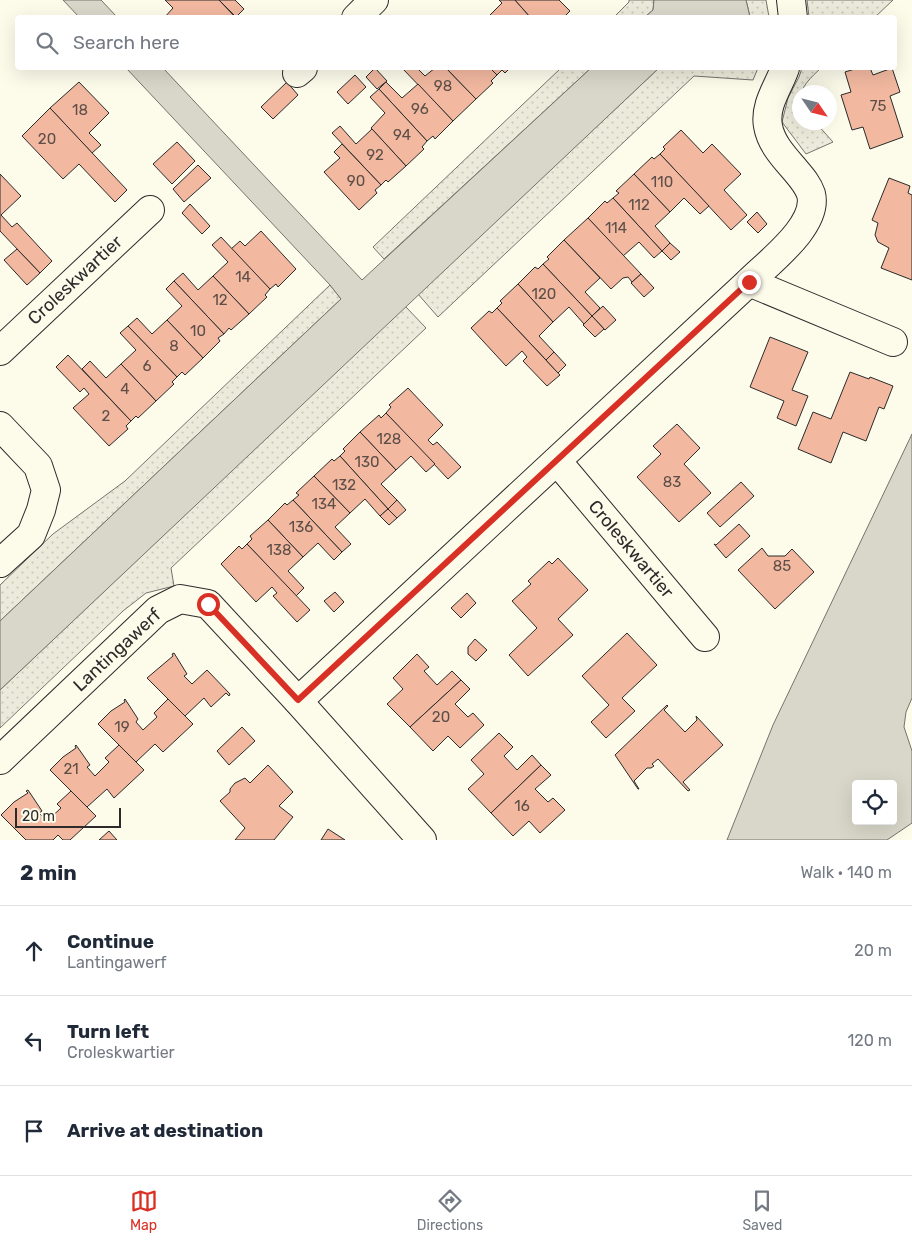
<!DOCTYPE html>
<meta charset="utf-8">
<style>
body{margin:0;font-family:Rubik,sans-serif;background:#f6f6f7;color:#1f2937}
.controls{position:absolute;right:15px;bottom:15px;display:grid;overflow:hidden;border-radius:5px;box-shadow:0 5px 20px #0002}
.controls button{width:45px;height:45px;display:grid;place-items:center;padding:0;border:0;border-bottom:1px solid #e0e1e3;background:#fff;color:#1f2937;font:25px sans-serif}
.compass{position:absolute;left:792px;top:85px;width:45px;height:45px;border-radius:50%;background:#fff;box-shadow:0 5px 20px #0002;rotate:125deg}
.scale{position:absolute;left:15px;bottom:12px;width:106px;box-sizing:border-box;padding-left:5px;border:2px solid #2b2b2b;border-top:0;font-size:14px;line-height:18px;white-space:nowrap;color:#2b2b2b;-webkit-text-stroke:4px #fdfbea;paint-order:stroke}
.stop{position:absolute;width:15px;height:15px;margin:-11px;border:4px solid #d93025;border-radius:50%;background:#fff}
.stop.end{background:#d93025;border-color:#fff;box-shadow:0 1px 5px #0008}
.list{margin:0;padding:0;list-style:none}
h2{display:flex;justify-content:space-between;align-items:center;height:65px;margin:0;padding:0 20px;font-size:21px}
h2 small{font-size:16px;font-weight:400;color:#747a83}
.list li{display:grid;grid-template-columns:32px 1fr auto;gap:15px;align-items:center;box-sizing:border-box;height:90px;padding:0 20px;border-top:1px solid #e0e1e3}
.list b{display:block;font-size:19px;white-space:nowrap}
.list p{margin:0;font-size:16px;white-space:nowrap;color:#747a83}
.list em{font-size:16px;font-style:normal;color:#747a83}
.icon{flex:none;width:28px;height:28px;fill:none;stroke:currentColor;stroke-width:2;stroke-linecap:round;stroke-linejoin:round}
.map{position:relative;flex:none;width:912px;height:840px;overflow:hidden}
.search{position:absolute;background:#fff;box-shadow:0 5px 20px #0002;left:15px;right:15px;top:15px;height:55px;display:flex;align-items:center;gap:12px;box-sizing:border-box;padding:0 18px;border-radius:5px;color:#747a83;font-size:19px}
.sheet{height:335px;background:#fff}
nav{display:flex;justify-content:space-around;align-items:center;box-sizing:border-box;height:70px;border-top:1px solid #e0e1e3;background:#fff;font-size:14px;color:#747a83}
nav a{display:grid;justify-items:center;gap:2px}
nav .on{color:#d93025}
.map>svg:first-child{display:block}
</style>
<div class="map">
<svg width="912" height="840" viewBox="0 0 912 840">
<defs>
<pattern id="grass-dots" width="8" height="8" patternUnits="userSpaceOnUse" patternTransform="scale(1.25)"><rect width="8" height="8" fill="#ecebdb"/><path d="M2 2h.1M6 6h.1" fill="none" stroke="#cbcabc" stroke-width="1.8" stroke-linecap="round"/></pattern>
</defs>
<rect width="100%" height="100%" fill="#fdfbea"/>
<g fill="url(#grass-dots)" stroke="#74746e">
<path d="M629,0H654L653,10L645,17L613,18L629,2Z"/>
<path d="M746,0H766L769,17H750Z"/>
<path d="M807,0H893L874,18L809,17Z"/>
<path d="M561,68H591L384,259L373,247Z"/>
<path d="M659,68H758L753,80L694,76L438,317L418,294Z"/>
<path d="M802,68H821C798,89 800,92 800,122L816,123L833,142L806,154L782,122L788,98L799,77Z"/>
<path d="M330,285L341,299L0,621V585L53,534L125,481Z"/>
<path d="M405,306L426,328L171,568L174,586L146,593L123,611L0,728V690Z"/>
</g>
<g fill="#d8d7c9" stroke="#74746e" fill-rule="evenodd">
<path d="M63,0H101L117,17H79Z"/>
<path d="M654,0H746L750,17H645L653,10Z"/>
<path d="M126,68H163L362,280L591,68H659L0,690V621L341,299L330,285Z"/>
<path d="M912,434V698L906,712L904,727L912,751V823L887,840H727L773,725ZM856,784H893V821H856Z"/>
</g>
<g fill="#f2b8a0" stroke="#2b2b2b">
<path d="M165,0H219L236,18H164L173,8Z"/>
<path d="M219,0H235L244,9L236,17Z"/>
<path d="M499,0H515L531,18H487L502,3Z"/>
<path d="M515,0H559L570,11L563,18H531Z"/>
<path d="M375,68L387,81L377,89L366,77Z"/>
<path d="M402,68H417L425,76L435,68H446L476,99L453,121Z"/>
<path d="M446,68H490L497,75L491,81L493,83L476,99Z"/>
<path d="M490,68H510L505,73L502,70L497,75Z"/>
<path d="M858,68H870L873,75L892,68L900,92L890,96L903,137L870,149L863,127L852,130L841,95L851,92L845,72Z"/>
<path d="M355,75L366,87L348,104L337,92Z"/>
<path d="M79,82L109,113L89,133L101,145L92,153L50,108Z"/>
<path d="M287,82L298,95L273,119L261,107Z"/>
<path d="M386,82L402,98L418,84L453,121L435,139L433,136L427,141L379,89Z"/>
<path d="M379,89L427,141L422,147L424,149L406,166L371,128L385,113L370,97Z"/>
<path d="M50,108L127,190L115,202L79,164L63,179L22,136Z"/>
<path d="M340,126L356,144L372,129L406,166L388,182L386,180L381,185L332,133Z"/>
<path d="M681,130L703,153L712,144L741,174L724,190L747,215L731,230L660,154L665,149L663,147Z"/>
<path d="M177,142L195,161L172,184L153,164Z"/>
<path d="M342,144L381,185L375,190L377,193L359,210L324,172L340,158L334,152Z"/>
<path d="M660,154L709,206L700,214L684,198L670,212L634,174L652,157L654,159Z"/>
<path d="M198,165L211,178L184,202L173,189Z"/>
<path d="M0,174L21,196L1,215L12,227L17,223L52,261L40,273L0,231Z"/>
<path d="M634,174L670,212L655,226L670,243L662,251L613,198L619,193L616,191Z"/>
<path d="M889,178L910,186L908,193L912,195V280L881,268L889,248L878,242L875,235L878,223L872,220Z"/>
<path d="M613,198L662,251L654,258L639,242L623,256L588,218L605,201L607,203Z"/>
<path d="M190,204L210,226L202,234L182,213Z"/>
<path d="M757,212L767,224L758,233L747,222Z"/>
<path d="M588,218L641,274L632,282L628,277L623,278L611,289L564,240Z"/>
<path d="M261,231L296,269L278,287L276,284L270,289L231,249L240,241L245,246Z"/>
<path d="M221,237L270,289L265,295L267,297L249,314L213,276L228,262L212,245Z"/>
<path d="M564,240L600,278L585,292L600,308L592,316L543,264L549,259L547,257Z"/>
<path d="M670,243L680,252L671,260L662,251Z"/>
<path d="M17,249L40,273L27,285L4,260Z"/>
<path d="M543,264L592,316L584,324L569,307L553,322L518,284L535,267L538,269Z"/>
<path d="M183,273L198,290L213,276L249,314L231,330L229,328L224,334L174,281Z"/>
<path d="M641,274L654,288L644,297L631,283Z"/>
<path d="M174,281L224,334L218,338L220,341L203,358L167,320L182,306L166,289Z"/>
<path d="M518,284L553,322L539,336L554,352L546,360L497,308L502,303L500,301Z"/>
<path d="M603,306L616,320L605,330L592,316Z"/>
<path d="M497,308L560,375L547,386L523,361L527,357L522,351L506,366L471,328L489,311L492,313Z"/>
<path d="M592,316L604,329L595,337L583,325Z"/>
<path d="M137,318L152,334L167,320L203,358L185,375L182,372L177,377L128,326Z"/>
<path d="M128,326L177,377L172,382L174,384L156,401L121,364L136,350L120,333Z"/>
<path d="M770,337L808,352L792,390L808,396L796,426L777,418L784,401L750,387Z"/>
<path d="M554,352L566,365L558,373L546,360Z"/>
<path d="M68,355L131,421L126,426L128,429L109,446L73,408L89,394L84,388L80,392L56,367Z"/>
<path d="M90,361L106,378L121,364L156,401L138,418L136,416L131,421L82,369Z"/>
<path d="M850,372L869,379L870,377L893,386L884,409L879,407L866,441L843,432L831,463L798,449L813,412L831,419Z"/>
<path d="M408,388L443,425L428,440L433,445L437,442L461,467L448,479L386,413L391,407L389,405Z"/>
<path d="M386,413L435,464L426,472L411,456L396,470L360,432L379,415L381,418Z"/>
<path d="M677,424L700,448L684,464L711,493L679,522L637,477L661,454L653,446Z"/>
<path d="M360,432L396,470L381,484L397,500L388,509L340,456L345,451L343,449Z"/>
<path d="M340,456L388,509L380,516L365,499L350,513L314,476L332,459L334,461Z"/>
<path d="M314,476L350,513L335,527L351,544L342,552L293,500L299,495L296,493Z"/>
<path d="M741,482L754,496L720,527L707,513Z"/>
<path d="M293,500L342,552L334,560L318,543L303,557L268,520L285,503L287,505Z"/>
<path d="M397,500L406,510L397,518L388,509Z"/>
<path d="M388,509L397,518L389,525L380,516Z"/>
<path d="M268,520L303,557L288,571L304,588L296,596L247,544L252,539L250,536Z"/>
<path d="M739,524L750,536L726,558L714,544L716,545Z"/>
<path d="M247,544L310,610L297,622L273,596L277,593L272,587L256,602L221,564L239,546L242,549Z"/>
<path d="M762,548L768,556H785L792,549L814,572L775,609L738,570Z"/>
<path d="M558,558L588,590L558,619L573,635L528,676L509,655L537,628L512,601L531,584L528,581L549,561L552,564Z"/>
<path d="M335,592L344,602L334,612L324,601Z"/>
<path d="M467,593L476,603L461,618L451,608Z"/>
<path d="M627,633L657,665L622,698L635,711L606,738L591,722L609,705L582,676Z"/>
<path d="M475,639L487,650L476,661L468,654V647Z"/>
<path d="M174,653L187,674L184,676L192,684L207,670L230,694L229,696L226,693L211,707L204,698L185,716L147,678L173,656L172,654Z"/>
<path d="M417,654L429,667L424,671L437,685L452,671L461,680L410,727L387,704L403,689L393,678Z"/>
<path d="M461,680L470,689L455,704L468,717L473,713L484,725L460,748L448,736L433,751L410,727Z"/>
<path d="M125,699L138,719L136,722L143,730L157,717L154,713L168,699L193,724L163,752L155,744L136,762L98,724L111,711L125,702L124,700Z"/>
<path d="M667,705L668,706L664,710L685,732L697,720L696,716L723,745L683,782L690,790L688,791L658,759L652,764L654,766L651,768H647L634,781L639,789H638L615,755Z"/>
<path d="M242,727L255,741L229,765L217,751Z"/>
<path d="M499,733L513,747L504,756L517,770L532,755L541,765L491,813L468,789L484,774L471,760Z"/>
<path d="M76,745L90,765L87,767L95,776L109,762L105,758L119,745L144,770L114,798L107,789L87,807L50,770L63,757L76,748L75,746Z"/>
<path d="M268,765L293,792L279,806L293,817L274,840H235L245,828L220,801L230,792V789L235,783L245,778L250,783Z"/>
<path d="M541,765L551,775L535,789L548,802L553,798L565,810L540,833L529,821L513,836L491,813Z"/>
<path d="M28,790L42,811L39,813L47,821L61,808L57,804L71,791L96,816L70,840H63L58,835L53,840H26L1,815L14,802L28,793L26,791Z"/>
<path d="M328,829L345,840H321Z"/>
<path d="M109,831L117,840H99Z"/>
</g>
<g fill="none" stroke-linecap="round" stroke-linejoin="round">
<defs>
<g id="street">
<path d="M791,0L793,18"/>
<path d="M356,18L374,0"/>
<path d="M297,73L303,68"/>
<path d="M749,282L893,342"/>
<path d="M0,351L150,210"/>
<path d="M0,426L38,466L46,490L41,510L31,535L0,563"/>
<path d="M557,461L705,637"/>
<path d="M298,701L749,282C769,262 819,225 811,194C808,185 802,178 796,171C785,158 771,144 768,126C764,105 779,86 785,68"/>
<path d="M0,760L158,610L180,599L208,604L298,701L422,840"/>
</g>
</defs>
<use href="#street" stroke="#2b2b2b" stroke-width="30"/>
<use href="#street" stroke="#fdfbea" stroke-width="28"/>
</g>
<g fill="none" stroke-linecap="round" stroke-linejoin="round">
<path stroke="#d93025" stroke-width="6" d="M208,604L298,700L749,282"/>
</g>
<g text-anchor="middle" stroke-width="4" stroke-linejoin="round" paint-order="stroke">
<g font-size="15" fill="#5d4e48">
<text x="443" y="91">98</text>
<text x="878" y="111">75</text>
<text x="420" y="114">96</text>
<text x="80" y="115">18</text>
<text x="402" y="140">94</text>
<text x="47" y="144">20</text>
<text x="375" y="160">92</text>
<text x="356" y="186">90</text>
<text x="662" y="187">110</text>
<text x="639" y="210">112</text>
<text x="616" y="233">114</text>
<text x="243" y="282">14</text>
<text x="544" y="299">120</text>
<text x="220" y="305">12</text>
<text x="198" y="336">10</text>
<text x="174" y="351">8</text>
<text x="147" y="371">6</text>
<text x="125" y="394">4</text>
<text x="106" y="421">2</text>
<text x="389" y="444">128</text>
<text x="367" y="467">130</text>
<text x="672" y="487">83</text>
<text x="344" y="490">132</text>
<text x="324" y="509">134</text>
<text x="301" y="532">136</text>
<text x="279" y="555">138</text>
<text x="782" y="571">85</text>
<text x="441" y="722">20</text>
<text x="122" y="732">19</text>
<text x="71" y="774">21</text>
<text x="522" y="811">16</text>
</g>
<g font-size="18" fill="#2b2b2b" stroke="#fdfbea">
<text transform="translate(75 280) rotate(-43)" y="6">Croleskwartier</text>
<text transform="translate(631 549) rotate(50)" y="6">Croleskwartier</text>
<text transform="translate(117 650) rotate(-43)" y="6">Lantingawerf</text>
</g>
</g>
</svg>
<div class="controls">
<button><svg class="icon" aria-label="locate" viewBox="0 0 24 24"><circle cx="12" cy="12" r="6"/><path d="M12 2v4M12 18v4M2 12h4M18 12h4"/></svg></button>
</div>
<svg class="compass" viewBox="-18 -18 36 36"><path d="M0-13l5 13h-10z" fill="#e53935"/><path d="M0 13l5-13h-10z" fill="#747a83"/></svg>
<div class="scale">20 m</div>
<div class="stop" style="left:208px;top:604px"></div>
<div class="stop end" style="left:749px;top:282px"></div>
<div class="search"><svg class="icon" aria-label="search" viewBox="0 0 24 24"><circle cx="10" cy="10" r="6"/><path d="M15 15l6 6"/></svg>Search here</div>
</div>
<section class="sheet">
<h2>2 min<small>Walk · 140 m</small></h2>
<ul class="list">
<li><svg class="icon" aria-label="ahead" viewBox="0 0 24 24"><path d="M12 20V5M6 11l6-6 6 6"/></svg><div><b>Continue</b><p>Lantingawerf</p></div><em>20 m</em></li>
<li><svg class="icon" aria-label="left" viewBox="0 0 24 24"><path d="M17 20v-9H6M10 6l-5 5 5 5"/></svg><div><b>Turn left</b><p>Croleskwartier</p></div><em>120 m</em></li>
<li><svg class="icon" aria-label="arrive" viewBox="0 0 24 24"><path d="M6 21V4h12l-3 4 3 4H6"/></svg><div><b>Arrive at destination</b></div></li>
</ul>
</section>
<nav>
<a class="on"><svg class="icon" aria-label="map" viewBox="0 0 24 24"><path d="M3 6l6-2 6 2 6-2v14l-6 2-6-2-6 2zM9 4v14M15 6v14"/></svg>Map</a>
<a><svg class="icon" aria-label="directions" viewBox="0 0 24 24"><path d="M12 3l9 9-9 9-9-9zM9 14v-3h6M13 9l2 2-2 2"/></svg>Directions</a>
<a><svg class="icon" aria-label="saved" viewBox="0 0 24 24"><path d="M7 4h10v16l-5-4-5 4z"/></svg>Saved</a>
</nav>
